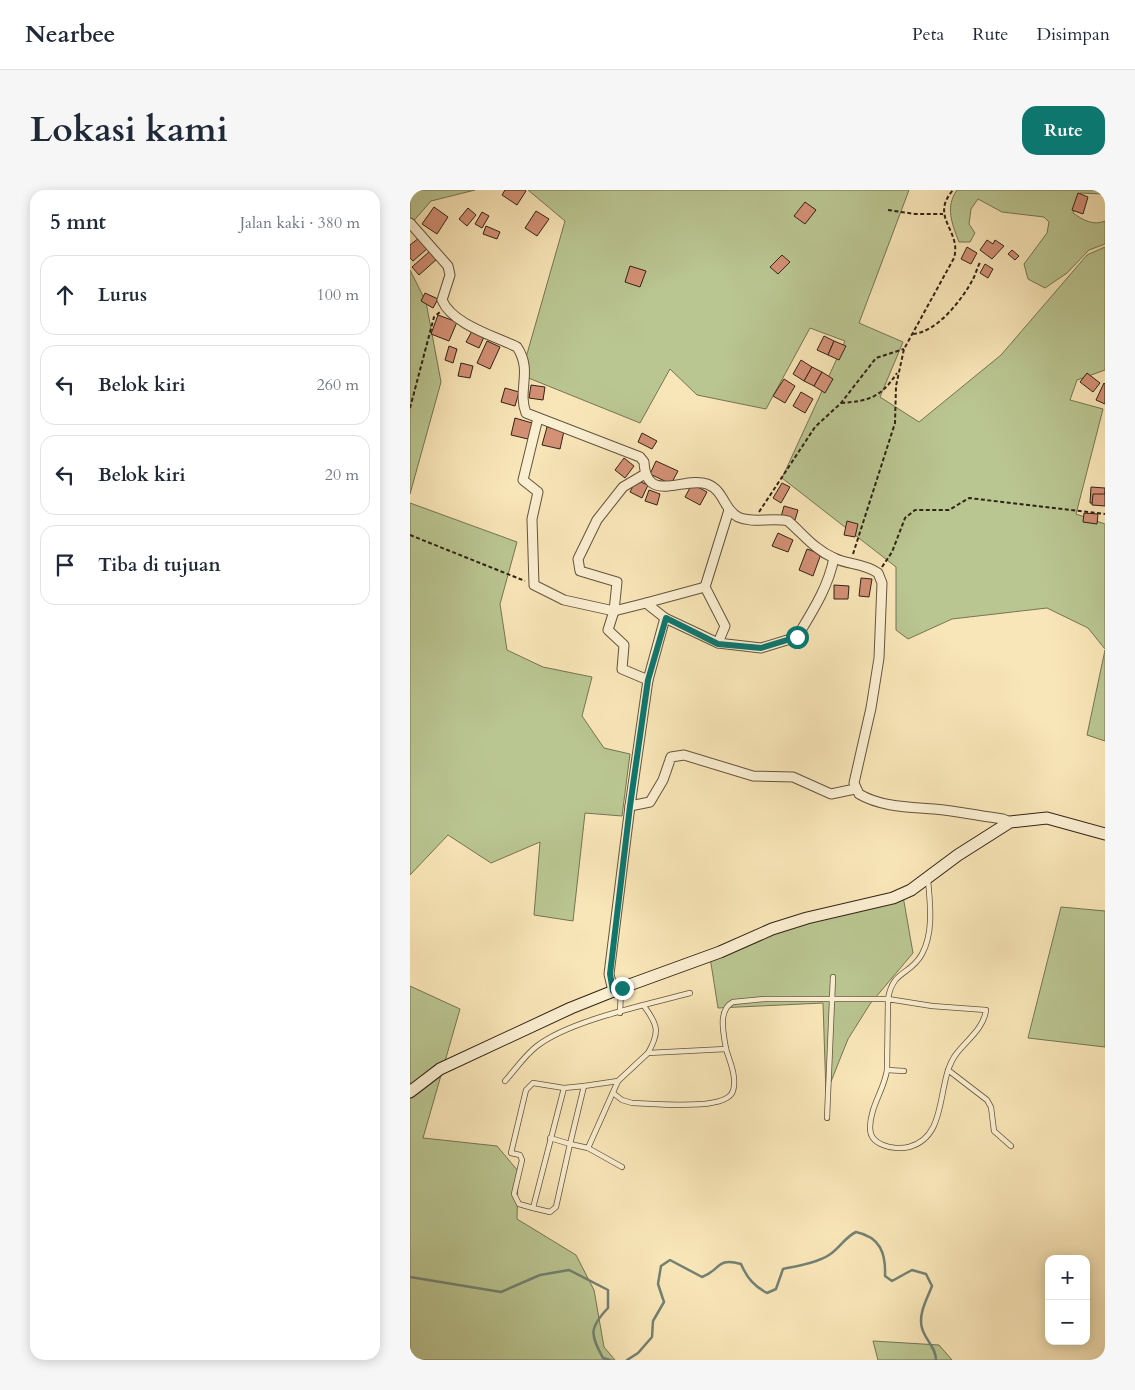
<!DOCTYPE html>
<html lang="id">
<meta charset="utf-8">
<style>
body{margin:0;font-family:Cardo,serif;background:#f6f6f7;color:#1f2937}
.controls{position:absolute;right:15px;bottom:15px;display:grid;overflow:hidden;border-radius:10px;box-shadow:0 2px 12px #0003}
.controls button{width:45px;height:45px;display:grid;place-items:center;padding:0;border:0;border-bottom:1px solid #e0e1e3;background:#fff;color:#1f2937;font:25px sans-serif}
.stop{position:absolute;width:15px;height:15px;margin:-11px;border:4px solid #0f766e;border-radius:50%;background:#fff}
.stop.end{background:#0f766e;border-color:#fff;box-shadow:0 1px 5px #0008}
.list{margin:0;padding:0;list-style:none}
h2{display:flex;justify-content:space-between;align-items:center;height:65px;margin:0;padding:0 20px;font-size:21px}
h2 small{font-size:16px;font-weight:400;color:#747a83}
.list li{display:grid;grid-template-columns:32px 1fr auto;gap:15px;align-items:center;box-sizing:border-box;height:80px;margin:0 10px 10px;padding:0 10px;border:1px solid #e0e1e3;border-radius:15px}
.list b{display:block;font-size:19px;white-space:nowrap}
.list em{font-size:16px;font-style:normal;color:#747a83}
.icon{flex:none;width:28px;height:28px;fill:none;stroke:currentColor;stroke-width:2;stroke-linecap:round;stroke-linejoin:round}
.map{position:relative;flex:none;width:695px;height:1170px;overflow:hidden;border-radius:15px}
header{display:flex;align-items:center;gap:30px;box-sizing:border-box;height:70px;padding:0 25px;background:#fff;border-bottom:1px solid #e0e1e3}
header strong{font-size:24px}
nav{display:flex;gap:28px;margin-inline-start:auto;font-size:18px}
.intro{display:flex;align-items:center;justify-content:space-between;box-sizing:border-box;height:120px;padding:0 30px}
h1{margin:0;font-size:35px}
.button{padding:12px 22px;border-radius:15px;background:#0f766e;color:#fff;font-size:18px;font-weight:700}
main{display:flex;gap:30px;padding:0 30px}
aside{flex:1;background:#fff;border-radius:15px;box-shadow:0 2px 12px #0003}
.map>svg:first-child{display:block}
</style>
<header>
<strong>Nearbee</strong>
<nav><a>Peta</a><a>Rute</a><a>Disimpan</a></nav>
</header>
<div class="intro"><h1>Lokasi kami</h1><a class="button">Rute</a></div>
<main>
<aside>
<h2>5 mnt<small>Jalan kaki · 380 m</small></h2>
<ul class="list">
<li><svg class="icon" aria-label="ahead" viewBox="0 0 24 24"><path d="M12 20V5M6 11l6-6 6 6"/></svg><div><b>Lurus</b></div><em>100 m</em></li>
<li><svg class="icon" aria-label="left" viewBox="0 0 24 24"><path d="M17 20v-9H6M10 6l-5 5 5 5"/></svg><div><b>Belok kiri</b></div><em>260 m</em></li>
<li><svg class="icon" aria-label="left" viewBox="0 0 24 24"><path d="M17 20v-9H6M10 6l-5 5 5 5"/></svg><div><b>Belok kiri</b></div><em>20 m</em></li>
<li><svg class="icon" aria-label="arrive" viewBox="0 0 24 24"><path d="M6 21V4h12l-3 4 3 4H6"/></svg><div><b>Tiba di tujuan</b></div></li>
</ul>
</aside>
<div class="map">
<svg width="695" height="1170" viewBox="0 0 695 1170">
<rect width="100%" height="100%" fill="#f9e6b8"/>
<filter id="stains"><feTurbulence type="fractalNoise" baseFrequency=".004" numOctaves="4"/><feColorMatrix values="0 0 0 0 .2 0 0 0 0 .09 0 0 0 0 .02 0 0 0 .5 -.17"/></filter>
<radialGradient id="worn" r=".72"><stop offset=".6" stop-color="#630" stop-opacity="0"/><stop offset="1" stop-color="#630" stop-opacity=".3"/></radialGradient>
<g fill="#bac691" stroke="#757454">
<path d="M0,0H65L21,11L0,35Z"/>
<path d="M118,0H499L449,133L493,152L470,207L509,232L591,165L677,65L695,57V180L667,190L660,210L693,219L666,324L695,334V459L678,438L637,418L542,429L498,449L486,440V377L372,288L435,151L400,138L356,219L287,205L260,179L230,233L111,185L155,31Z"/>
<path d="M547,0H695L692,4L670,3L663,23C673,30 683,36 695,31V54L679,60L657,83L635,98L618,89L614,74L637,43L639,32L634,27L592,22L568,9L561,19L559,34L565,43L560,52H549C542,34 535,17 547,0Z"/>
<path d="M0,80L16,112L31,192L0,304Z"/>
<path d="M0,313L107,352L90,414L97,460L133,477L182,487L172,526L194,558L220,564L212,626L175,623L163,731L124,725L130,652L81,673L38,645L0,685Z"/>
<path d="M695,460V551L677,545Z"/>
<path d="M493,706L503,763L460,814L438,849L416,904L413,813L308,818L300,767L394,727Z"/>
<path d="M651,717L695,721V857L618,848Z"/>
<path d="M0,796L50,819L13,948L87,956L108,981L107,1029L166,1065L184,1100L194,1157L205,1170H0Z"/>
<path d="M463,1151L529,1155L542,1170H468Z"/>
</g>
<g fill="none" stroke-linecap="round" stroke-linejoin="round">
<g stroke="#728173" stroke-width="2.5">
<path d="M0,1087L91,1102L130,1085L159,1080L198,1100V1118C179,1138 180,1144 193,1168L200,1170"/>
<path d="M217,1170L228,1163L242,1147L243,1131L254,1112L248,1094L251,1076L260,1070L292,1087C311,1080 306,1067 331,1074C337,1088 344,1096 357,1103L366,1099L373,1079C387,1076 407,1073 419,1065C430,1058 435,1047 446,1042C470,1047 476,1063 475,1086L482,1091L502,1080L516,1084L522,1096C517,1109 508,1124 512,1138C515,1150 526,1157 526,1170"/>
</g>
</g>
<g fill="#d49176" stroke="#302316">
<path d="M95,0H115L116,1L107,15L92,5Z"/>
<path d="M668,3L678,7L673,24L662,20Z"/>
<path d="M395,12L406,20L395,34L384,26Z"/>
<path d="M24,17L38,27L27,44L12,34Z"/>
<path d="M58,18L66,25L57,36L49,29Z"/>
<path d="M126,21L139,29L127,46L115,38Z"/>
<path d="M72,22L79,26L72,38L65,34Z"/>
<path d="M76,36L90,42L87,49L73,44Z"/>
<path d="M9,48L18,58L3,71L0,68V55Z"/>
<path d="M577,50L583,54L585,50L594,56L582,69L570,60Z"/>
<path d="M557,57L567,63L561,74L551,69Z"/>
<path d="M602,60L609,66L605,70L598,64Z"/>
<path d="M20,61L27,69L9,85L2,77Z"/>
<path d="M372,65L380,72L368,84L360,77Z"/>
<path d="M575,74L583,79L578,88L570,83Z"/>
<path d="M220,76L236,81L230,97L215,92Z"/>
<path d="M15,103L28,109L23,118L11,111Z"/>
<path d="M28,125L47,132L39,151L21,144Z"/>
<path d="M62,141L74,147L69,158L56,152Z"/>
<path d="M414,146L424,151L418,165L407,160Z"/>
<path d="M77,151L90,157L80,179L67,173Z"/>
<path d="M424,151L436,156L429,170L418,165Z"/>
<path d="M39,156L47,159L43,173L35,170Z"/>
<path d="M391,170L402,177L394,191L383,184Z"/>
<path d="M51,173L63,176L60,188L48,186Z"/>
<path d="M402,177L412,182L404,196L394,191Z"/>
<path d="M412,182L423,189L415,203L404,196Z"/>
<path d="M677,183L690,193L683,202L670,192Z"/>
<path d="M374,189L385,196L375,213L363,206Z"/>
<path d="M694,193L695,194V214L686,210Z"/>
<path d="M121,195L135,197L133,210L119,208Z"/>
<path d="M95,198L109,202L105,216L91,212Z"/>
<path d="M391,202L403,209L395,223L383,216Z"/>
<path d="M105,228L122,233L118,249L101,245Z"/>
<path d="M137,237L154,241L150,259L132,255Z"/>
<path d="M232,243L247,251L242,259L228,252Z"/>
<path d="M214,268L224,276L215,288L205,280Z"/>
<path d="M246,271L268,281L261,294L240,284Z"/>
<path d="M226,290L238,295L232,308L220,302Z"/>
<path d="M372,293L380,297L371,313L363,308Z"/>
<path d="M282,294L297,302L290,315L275,307Z"/>
<path d="M681,297L695,298L694,314L680,313Z"/>
<path d="M239,300L250,304L247,315L235,311Z"/>
<path d="M683,304H695V316L682,315Z"/>
<path d="M374,316L388,320L385,330L371,327Z"/>
<path d="M674,323L688,324L687,334L673,332Z"/>
<path d="M437,331L448,334L445,347L434,345Z"/>
<path d="M368,343L383,350L378,362L362,356Z"/>
<path d="M397,359L411,364L403,386L389,380Z"/>
<path d="M451,388L462,389L459,407L449,406Z"/>
<path d="M424,395L439,396L438,409H424Z"/>
</g>
<g fill="none" stroke-linecap="round" stroke-linejoin="round">
<defs>
<g id="lane">
<path d="M478,809L522,816L576,820C574,838 557,850 547,863C525,890 540,946 499,957C491,959 480,958 473,955C465,952 460,946 460,938C460,917 474,900 477,880Z"/>
<path d="M234,816C248,835 250,842 238,863"/>
<path d="M210,823L211,800"/>
<path d="M477,880L494,881"/>
<path d="M538,880L577,910L581,917L584,941L601,956"/>
<path d="M95,891C105,880 115,865 127,856C161,830 236,815 280,803"/>
<path d="M174,896L208,891"/>
<path d="M154,898L123,1018L109,1014L104,1004L112,970L110,965L101,963L116,900L123,893L154,898L174,896L160,954L178,958L212,977"/>
<path d="M203,903L212,910L222,913C242,913 316,922 323,901C327,887 320,872 316,859"/>
<path d="M417,928L423,787"/>
<path d="M178,958L208,891L238,863L316,859C314,845 307,820 323,812L355,809H478C483,779 500,786 512,764C524,742 520,713 518,690"/>
<path d="M123,1018L140,1022L146,1017L160,954L140,948"/>
</g>
<g id="street">
<path d="M0,33L38,76L40,85L32,110C42,134 84,146 107,157C123,181 107,200 116,223L230,267L234,272C236,315 274,286 297,294C314,300 314,320 328,327C343,334 362,327 378,331C393,344 405,360 424,368C439,375 453,373 468,383L472,393L469,468L461,518L444,593L449,604C471,617 499,617 524,619C547,621 570,626 593,629L600,632"/>
<path d="M128,228L113,290L128,302L122,329L124,395L154,410L204,421L236,413L255,428"/>
<path d="M235,284L213,297L187,330L168,369L170,381L207,392L204,421L198,440L214,455L212,479L238,490"/>
<path d="M236,413L295,397"/>
<path d="M308,453L315,436L295,397L319,320"/>
<path d="M220,616L240,612L253,590L261,567L274,565L343,586L383,587L421,604L445,599"/>
<path d="M203,801L199,784L220,616L238,490L255,428L308,453L351,458L387,447C402,422 418,398 424,368"/>
</g>
<path id="secondary" d="M0,902L30,879L161,818L211,798L310,762L362,739L397,728L483,708L501,700L548,665L600,632L637,628L695,644"/>
</defs>
<use href="#lane" stroke="#62543e" stroke-width="6"/>
<use href="#street" stroke="#62543e" stroke-width="11"/>
<use href="#secondary" stroke="#302316" stroke-width="13"/>
<g stroke="#302316" stroke-width="2" stroke-dasharray="4 2.5" stroke-linecap="butt">
<path d="M478,20L505,24H533"/>
<path d="M503,144C527,142 552,110 563,89C566,84 567,77 571,71"/>
<path d="M431,213C460,211 471,207 487,183"/>
<path d="M0,218L24,127L30,122"/>
<path d="M349,322L405,237L431,213L466,168L494,159"/>
<path d="M0,345L115,391"/>
<path d="M443,364L485,233L486,196L494,159L544,68C552,40 519,28 543,0"/>
<path d="M472,377L482,362L495,328L505,320H539L559,308L695,324"/>
</g>
<use href="#lane" stroke="#fbefd1" stroke-width="4.5"/>
<use href="#street" stroke="#fbefd1" stroke-width="9"/>
<use href="#secondary" stroke="#fbefd1" stroke-width="11"/>
</g>
<g fill="none" stroke-linecap="round" stroke-linejoin="round">
<path stroke="#0f766e" stroke-width="6" d="M212,798L203,801L200,784L220,616L238,490L256,428L308,454L351,458L387,447"/>
</g>
<rect width="100%" height="100%" filter="url(#stains)"/>
<rect width="100%" height="100%" fill="url(#worn)"/>
</svg>
<div class="controls">
<button>+</button>
<button>−</button>
</div>
<div class="stop" style="left:387px;top:447px"></div>
<div class="stop end" style="left:212px;top:798px"></div>
</div>
</main>
